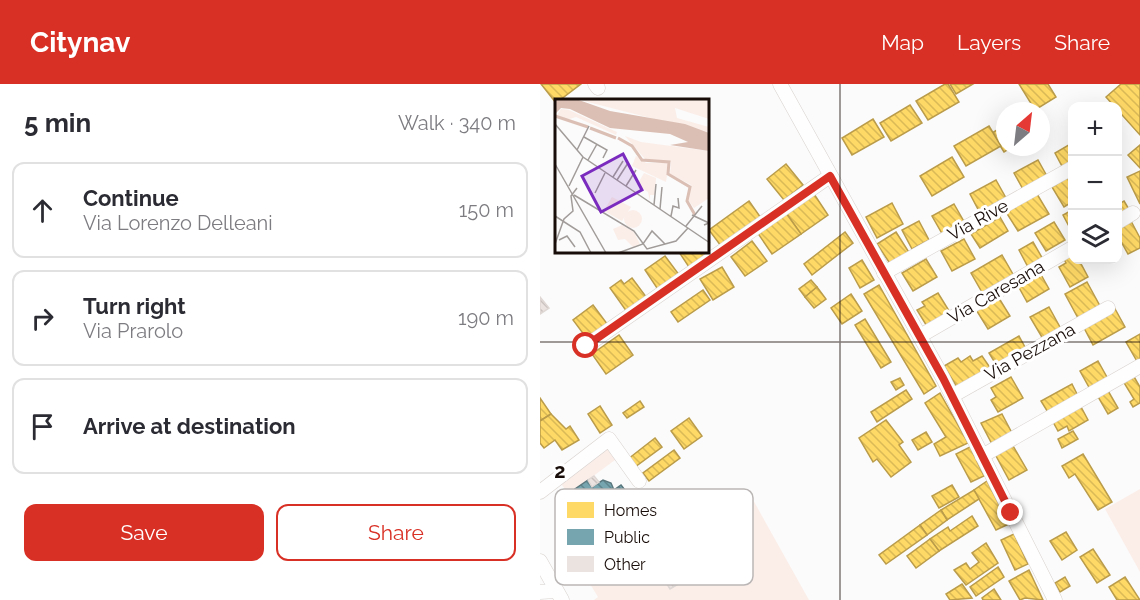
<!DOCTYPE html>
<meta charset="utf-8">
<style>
body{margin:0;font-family:Raleway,sans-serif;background:#f7f7f7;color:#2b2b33}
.controls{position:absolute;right:18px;top:18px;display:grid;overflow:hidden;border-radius:12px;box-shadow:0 6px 24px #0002}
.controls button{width:54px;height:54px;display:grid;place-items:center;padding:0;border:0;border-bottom:2px solid #e1e1e2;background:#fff;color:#2b2b33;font:30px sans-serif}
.compass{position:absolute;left:456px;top:18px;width:54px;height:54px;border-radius:50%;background:#fff;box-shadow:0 6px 24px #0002;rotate:28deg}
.stop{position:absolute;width:18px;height:18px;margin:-14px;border:4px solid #d93025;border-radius:50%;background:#fff}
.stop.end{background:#d93025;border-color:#fff;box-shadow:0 2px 6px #0008}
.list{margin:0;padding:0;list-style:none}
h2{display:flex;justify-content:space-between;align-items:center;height:78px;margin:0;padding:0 24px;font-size:26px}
h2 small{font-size:20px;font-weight:400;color:#7c7c81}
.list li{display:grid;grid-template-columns:39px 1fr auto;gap:18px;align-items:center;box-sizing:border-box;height:96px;margin:0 12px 12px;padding:0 12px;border:2px solid #e1e1e2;border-radius:12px}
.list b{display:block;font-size:22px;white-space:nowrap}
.list p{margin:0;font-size:20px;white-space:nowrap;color:#7c7c81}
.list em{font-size:20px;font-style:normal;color:#7c7c81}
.actions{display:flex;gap:12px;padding:18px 24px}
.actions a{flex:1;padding:14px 0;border:2px solid #d93025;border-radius:12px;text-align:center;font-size:21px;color:#d93025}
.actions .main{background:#d93025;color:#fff}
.icon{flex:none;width:33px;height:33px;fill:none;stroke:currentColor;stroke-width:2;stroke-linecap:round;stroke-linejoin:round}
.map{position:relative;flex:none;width:600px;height:516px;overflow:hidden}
header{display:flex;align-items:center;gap:36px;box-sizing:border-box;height:84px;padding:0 30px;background:#d93025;color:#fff}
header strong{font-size:28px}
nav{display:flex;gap:33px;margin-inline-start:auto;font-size:21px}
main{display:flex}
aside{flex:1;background:#fff}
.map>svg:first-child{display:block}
</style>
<header>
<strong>Citynav</strong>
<nav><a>Map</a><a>Layers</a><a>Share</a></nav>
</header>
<main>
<aside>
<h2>5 min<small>Walk · 340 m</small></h2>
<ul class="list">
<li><svg class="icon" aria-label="ahead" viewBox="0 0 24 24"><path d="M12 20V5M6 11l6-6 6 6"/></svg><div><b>Continue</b><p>Via Lorenzo Delleani</p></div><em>150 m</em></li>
<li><svg class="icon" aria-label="right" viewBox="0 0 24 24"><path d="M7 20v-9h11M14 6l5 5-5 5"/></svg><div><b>Turn right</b><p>Via Prarolo</p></div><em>190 m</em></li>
<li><svg class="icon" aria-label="arrive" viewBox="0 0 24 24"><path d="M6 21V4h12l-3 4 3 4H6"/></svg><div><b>Arrive at destination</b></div></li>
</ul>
<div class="actions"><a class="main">Save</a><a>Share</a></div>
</aside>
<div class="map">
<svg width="600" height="516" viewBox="0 0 600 516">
<defs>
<pattern id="homes-back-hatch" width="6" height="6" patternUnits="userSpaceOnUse" patternTransform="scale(1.5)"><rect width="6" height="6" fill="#ffd966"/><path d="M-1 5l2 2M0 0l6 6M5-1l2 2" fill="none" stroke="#dab957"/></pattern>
<pattern id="public-back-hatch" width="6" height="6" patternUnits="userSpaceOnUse" patternTransform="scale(1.5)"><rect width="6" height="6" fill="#76a5af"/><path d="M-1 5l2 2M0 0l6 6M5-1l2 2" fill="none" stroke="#60858d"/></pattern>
<pattern id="building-back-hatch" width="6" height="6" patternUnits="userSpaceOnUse" patternTransform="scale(1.5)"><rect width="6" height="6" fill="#ebe3e0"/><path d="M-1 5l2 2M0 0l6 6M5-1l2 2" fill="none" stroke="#c9c2bf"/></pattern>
</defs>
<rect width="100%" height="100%" fill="#fbfbfb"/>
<g fill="#fbeee9">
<path d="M64,360L79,373L29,410L18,396Z"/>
<path d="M600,405V488L565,425Z"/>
<path d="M212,414L269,516H54L58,513L47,495L128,439Z"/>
</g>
<g fill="url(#homes-back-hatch)" stroke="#ba9c4a" stroke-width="1.5">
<path d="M1,0H41L16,19Z"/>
<path d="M405,0H408L419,18L388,36L376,17Z"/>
<path d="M410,0H433L416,10Z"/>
<path d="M479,0H508L516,13L495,26Z"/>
<path d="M581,0H600V51L566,13Z"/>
<path d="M370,21L382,39L351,57L340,39Z"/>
<path d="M333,35L344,53L312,71L302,54Z"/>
<path d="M465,41V63H472L464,68L452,49Z"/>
<path d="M449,42L461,62L426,82L414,62Z"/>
<path d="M532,59V81L524,86L515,69Z"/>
<path d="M600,61V84L588,71Z"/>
<path d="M412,73L424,93L392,112L380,92Z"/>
<path d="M498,76L508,94L484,107L474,89Z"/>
<path d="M246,80L263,101L244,116L227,95Z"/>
<path d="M600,87V120L587,93Z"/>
<path d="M532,90V118L524,123L512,103Z"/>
<path d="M456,96L466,114L440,129L430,110Z"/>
<path d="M274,110L288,131L261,150L246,129Z"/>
<path d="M497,110L509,130L478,147L466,128Z"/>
<path d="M209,117L221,134L181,162L169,146Z"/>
<path d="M584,117L590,127L578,135V121Z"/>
<path d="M352,119L363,140L337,154L326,133Z"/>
<path d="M414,120L426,141L404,153L392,132Z"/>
<path d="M532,126V148L523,131Z"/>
<path d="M246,129L261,150L232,170L217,148Z"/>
<path d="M460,133L468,147L440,164L431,150Z"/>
<path d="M379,137L389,156L372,165L362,146Z"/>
<path d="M591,137L600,154V164L588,170L578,152V145Z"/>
<path d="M514,138L525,156L506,167L495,149Z"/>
<path d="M305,148L313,159L272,191L264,180Z"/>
<path d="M356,148L370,170L351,181L337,160Z"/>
<path d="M424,155L435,175L412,187L401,167Z"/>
<path d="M212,157L227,177L205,192L191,173Z"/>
<path d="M493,158L504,177L489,185L479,166Z"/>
<path d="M168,165L171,169L149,183L139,168H168Z"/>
<path d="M462,171L474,192L443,210L431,189Z"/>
<path d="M532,171V176H539L548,193L530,203L519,183L526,179L524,175Z"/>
<path d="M125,172L140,192L119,207L105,186Z"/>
<path d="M386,175L397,193L373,207L362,189Z"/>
<path d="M322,176L334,196L320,204L309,184Z"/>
<path d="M182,183L194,203L173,216L160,195Z"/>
<path d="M499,187L509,205L487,218L477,200Z"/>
<path d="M92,194L107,214L87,228L70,204L81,196L84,200Z"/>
<path d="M271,196L277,203L265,213L259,205Z"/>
<path d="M547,198L560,222L538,234L525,210Z"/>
<path d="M339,201L396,302L384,310L324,210Z"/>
<path d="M277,203L286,215L274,224L265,213Z"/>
<path d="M163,206L170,216L138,238L131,228Z"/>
<path d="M398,209L411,230L388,244L377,226L385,222L382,218Z"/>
<path d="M311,210L322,227L302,240L291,224Z"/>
<path d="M457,211L470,232L448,245L435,224Z"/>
<path d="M53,221L68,241L48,256L33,236Z"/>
<path d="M509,223L521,245L503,255L490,233Z"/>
<path d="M574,223L585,243L553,261L542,240Z"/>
<path d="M325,235L351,278L341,284L315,241Z"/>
<path d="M600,250V278L598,279L586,258Z"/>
<path d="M79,251L93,271L66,290L52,270Z"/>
<path d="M479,252L486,265L457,282L449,269Z"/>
<path d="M430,272L433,277L442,272L451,285L418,305L404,282L418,274L421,278Z"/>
<path d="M558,277L568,295L550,305L540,287Z"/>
<path d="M593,291L600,303V319L593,323L590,318L594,315L583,297Z"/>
<path d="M471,293L483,314L458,328L451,316L456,313L451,304Z"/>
<path d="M360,294L364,301L356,306L351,298Z"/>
<path d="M532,300L539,314L509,330L501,317Z"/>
<path d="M567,305L578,324L568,330L557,311Z"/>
<path d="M366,306L372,315L337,338L331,328Z"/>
<path d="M400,309L428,359L400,372L394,360L406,353L385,319Z"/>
<path d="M0,314L11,330L0,337Z"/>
<path d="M100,317L104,323L87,334L83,329Z"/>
<path d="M540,321L548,336L529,347L527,342L518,347L512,336Z"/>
<path d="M60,322L72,341L60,349L48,330Z"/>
<path d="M11,330L26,345L30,342L39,356L22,366L15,356L4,364L0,359V337Z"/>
<path d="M462,330L473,351L453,362L441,339Z"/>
<path d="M149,334L162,352L144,365L131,347Z"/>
<path d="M346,336L363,358L359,361L371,378L351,393L337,375L333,378L319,354Z"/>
<path d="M533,347L538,355L522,364L518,355Z"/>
<path d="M386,348L392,358L378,366L372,356Z"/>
<path d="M115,354L122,363L95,383L88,375Z"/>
<path d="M472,360L487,386L469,396L455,370Z"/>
<path d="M430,363L444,392L431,398L416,370Z"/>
<path d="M134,366L140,374L109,397L103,389Z"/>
<path d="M543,370L572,418L558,426L535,390L529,394L522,382Z"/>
<path d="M447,397L469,440L456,446L434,406Z"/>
<path d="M412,401L419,413L399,424L392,412Z"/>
<path d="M434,406L439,415L407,436L401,426Z"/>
<path d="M401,426L407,436L387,451L380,441Z"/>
<path d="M432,432L438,442L399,467L390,455L408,443L410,447Z"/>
<path d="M380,441L387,451L346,480L339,471Z"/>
<path d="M526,448L537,466L522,476L510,457Z"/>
<path d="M474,450L488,480L475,486L461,456Z"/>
<path d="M390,455L399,467L376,484L367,472Z"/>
<path d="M446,459L458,479L426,501L414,486L426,479L430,485L439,478L432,469Z"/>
<path d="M553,465L570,491L557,499L540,473Z"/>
<path d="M458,483L464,493L436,512L430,503Z"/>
<path d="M489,486L503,516L485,514L480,516L469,497Z"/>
<path d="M525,493L530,502L520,508L515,499Z"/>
<path d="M585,493L600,516H577L569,503Z"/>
<path d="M422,500L432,514L410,516L406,510Z"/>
<path d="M454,505L461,516H443L442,514Z"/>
</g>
<g fill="url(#public-back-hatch)" stroke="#5a777d" stroke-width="1.5">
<path d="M48,396L52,403L63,396L71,399L74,406L70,416L74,421L40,446L19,416Z"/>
<path d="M81,401L88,410L93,407L110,431L97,441L106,453L45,497L35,482L42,477L34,466L48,456L58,469L91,445L70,416L74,406Z"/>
</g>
<g fill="url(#building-back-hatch)" stroke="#ded7d4" stroke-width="1.5">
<path d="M0,213L9,224L0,230Z"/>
<path d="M54,392L59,398L52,403L48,396Z"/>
<path d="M196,434L210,458L130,505L116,482Z"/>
</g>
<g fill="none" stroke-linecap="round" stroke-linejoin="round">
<defs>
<g id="minor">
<path d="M55,0L58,4"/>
<path d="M240,0L403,294L515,516"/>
<path d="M578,138L593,129"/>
<path d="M344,189L532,84"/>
<path d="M380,252L532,164"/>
<path d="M46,262L290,92"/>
<path d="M412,312L568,224"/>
<path d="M442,372L600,282"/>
<path d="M0,408L69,355L99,397"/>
<path d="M0,477L22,516"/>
<path d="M0,508L16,507"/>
</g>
</defs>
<use href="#minor" stroke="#d7d1ce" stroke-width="15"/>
<use href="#minor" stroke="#fefefe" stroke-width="14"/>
</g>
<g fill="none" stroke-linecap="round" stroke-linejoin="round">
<path stroke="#d93025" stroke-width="8" d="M46,262L290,92L403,294L471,429"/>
</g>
<path fill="none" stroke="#190d09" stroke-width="1.5" stroke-opacity="0.55" d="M300,0V516M0,258H600"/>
<g text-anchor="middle" stroke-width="6" stroke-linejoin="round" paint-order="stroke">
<g font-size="18" fill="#190d09" stroke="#fff">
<text transform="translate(438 136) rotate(-29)" y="6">Via Rive</text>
<text transform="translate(456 208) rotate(-30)" y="6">Via Caresana</text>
<text transform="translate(490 268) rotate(-29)" y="6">Via Pezzana</text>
</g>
</g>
<g transform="translate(15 15)">
<rect width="154" height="154" fill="#fbfbfb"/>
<path d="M6,10L14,11L62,33L61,36L21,18L11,21L1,18ZM89,74L101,79L100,96H95V102L93,93L82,86ZM57,98L76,108L67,122L49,112Z" fill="#fbeee9"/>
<path d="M21,0H154V20L120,9L122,19L154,28V34ZM70,37L86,43L154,52V99L139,109L133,101L136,86L115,75L116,63L91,61ZM81,57L91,64H114L111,83L77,67Z" fill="#fbeee9"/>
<path d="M69 120a9 9 0 1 1 18 0a9 9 0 1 1-18 0Z" fill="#fbeee9"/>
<path d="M67,126L79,133L85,145L78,148L70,140L63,141L58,130Z" fill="#fbeee9"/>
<path d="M0,0H21L55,12L130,25L154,34V52L115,46L133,43L115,35L55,29L15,10L6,9L0,15Z" fill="#dbbfb4"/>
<path fill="none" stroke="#dbbfb4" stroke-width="3" d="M0,17L33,28M35,29L61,39M63,39L77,47L87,61L114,63L113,75L135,88L132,102L140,116"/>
<path fill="none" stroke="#a19c9a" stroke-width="1.5" d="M0,25L28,58L155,144M29,38L52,51L48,59M22,51L34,27M33,61L42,45M0,65L51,154M58,78L68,62M62,81L73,64M14,87L28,58M71,87L81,71M40,94L50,74M19,96L79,132L92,150L121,142L133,129M99,106L101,85M105,110L107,88M137,116L154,124L149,126M0,117L25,133L36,154M116,117L118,107L124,109L123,99M131,127L147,107M4,141L12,137L20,148M0,145L9,120L18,112L16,97L22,89M63,154L88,145L97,132L110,145"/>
<path fill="#7b2cbf" fill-opacity="0.15" stroke="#7b2cbf" stroke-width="3" d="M68,55L87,91L46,113L27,77Z"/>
<rect width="154" height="154" fill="none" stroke="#190d09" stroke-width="3"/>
</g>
<rect x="15" y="405" width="198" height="96" rx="9" fill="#fff" stroke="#bab6b5" stroke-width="1.5"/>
<rect x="27" y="418" width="27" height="16" fill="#ffd966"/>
<rect x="27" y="445" width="27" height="16" fill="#76a5af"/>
<rect x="27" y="472" width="27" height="16" fill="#ebe3e0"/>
<g font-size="16" fill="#190d09">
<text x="64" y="432">Homes</text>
<text x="64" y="459">Public</text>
<text x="64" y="486">Other</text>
</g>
<g font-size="20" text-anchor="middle" font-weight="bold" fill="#190d09" stroke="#fff" stroke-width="6" stroke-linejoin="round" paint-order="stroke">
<text x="20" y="394">2</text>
</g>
</svg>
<div class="controls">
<button>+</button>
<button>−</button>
<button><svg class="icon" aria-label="layers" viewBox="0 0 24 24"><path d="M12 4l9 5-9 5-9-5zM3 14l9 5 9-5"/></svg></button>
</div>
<svg class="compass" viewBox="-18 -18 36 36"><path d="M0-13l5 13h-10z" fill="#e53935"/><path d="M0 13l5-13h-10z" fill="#7c7c81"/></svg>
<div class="stop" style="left:46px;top:262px"></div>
<div class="stop end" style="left:471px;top:429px"></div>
</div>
</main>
